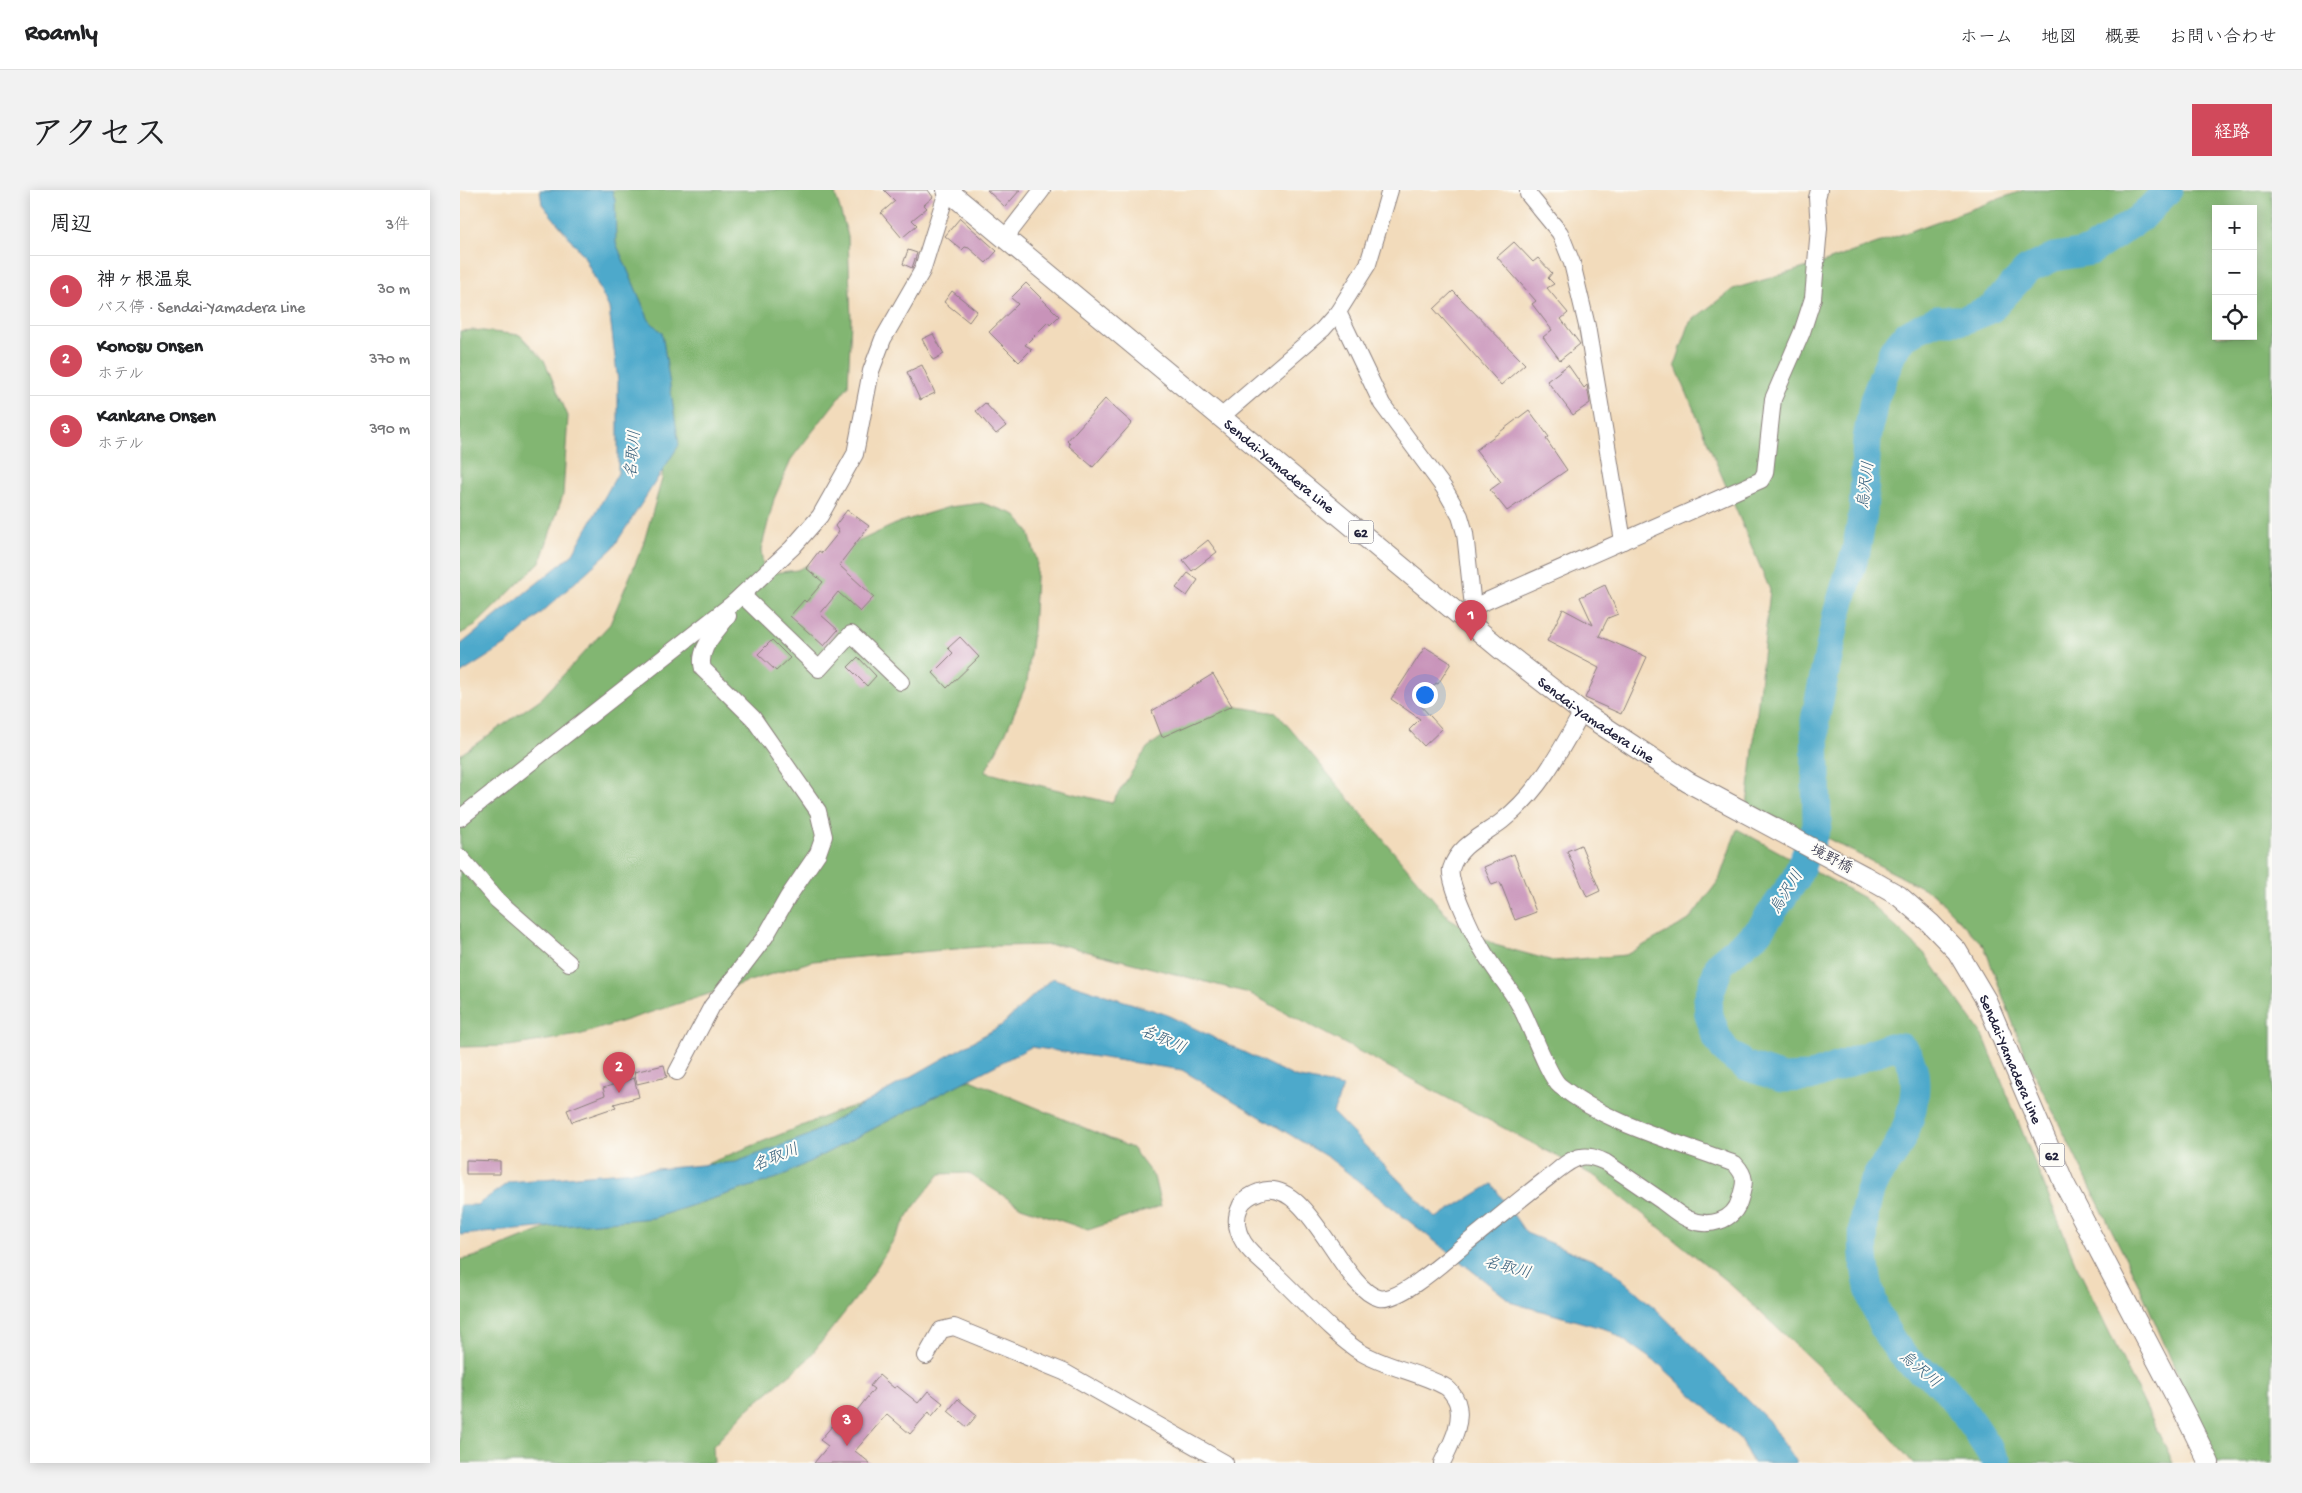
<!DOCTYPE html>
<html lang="ja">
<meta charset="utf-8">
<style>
body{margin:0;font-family:"Gochi Hand","Klee One",sans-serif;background:#f2f2f2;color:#202124}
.controls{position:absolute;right:15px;top:15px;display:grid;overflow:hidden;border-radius:0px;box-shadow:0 2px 12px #0003}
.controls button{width:45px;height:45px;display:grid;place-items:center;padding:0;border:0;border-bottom:1px solid #e0e0e0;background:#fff;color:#202124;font:25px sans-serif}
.you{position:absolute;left:964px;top:504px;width:18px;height:18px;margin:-12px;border:4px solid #fff;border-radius:50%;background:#1a73e8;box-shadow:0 0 0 8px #1a73e833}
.badge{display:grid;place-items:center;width:32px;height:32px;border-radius:50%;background:#d1495b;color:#fff;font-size:16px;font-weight:700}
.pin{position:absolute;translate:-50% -41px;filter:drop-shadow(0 1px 2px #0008)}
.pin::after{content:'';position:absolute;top:26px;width:18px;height:15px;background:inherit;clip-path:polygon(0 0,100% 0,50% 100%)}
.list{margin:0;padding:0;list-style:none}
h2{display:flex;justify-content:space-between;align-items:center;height:65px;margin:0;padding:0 20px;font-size:21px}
h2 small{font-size:16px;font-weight:400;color:#757577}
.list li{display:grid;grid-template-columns:32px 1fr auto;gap:15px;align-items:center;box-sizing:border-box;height:70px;padding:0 20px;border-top:1px solid #e0e0e0}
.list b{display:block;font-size:19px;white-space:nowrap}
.list p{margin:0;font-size:16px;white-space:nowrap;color:#757577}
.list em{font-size:16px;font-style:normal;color:#757577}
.icon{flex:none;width:28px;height:28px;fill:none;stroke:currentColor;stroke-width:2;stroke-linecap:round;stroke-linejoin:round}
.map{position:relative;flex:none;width:1812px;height:1273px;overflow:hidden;border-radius:0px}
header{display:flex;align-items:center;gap:30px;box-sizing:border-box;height:70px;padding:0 25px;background:#fff;border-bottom:1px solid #e0e0e0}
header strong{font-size:24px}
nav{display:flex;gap:28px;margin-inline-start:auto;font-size:18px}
.intro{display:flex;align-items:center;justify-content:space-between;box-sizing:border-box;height:120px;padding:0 30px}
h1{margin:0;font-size:35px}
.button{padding:12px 22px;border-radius:0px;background:#d1495b;color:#fff;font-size:18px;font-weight:700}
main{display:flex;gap:30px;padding:0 30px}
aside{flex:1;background:#fff;border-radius:0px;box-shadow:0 2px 12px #0003}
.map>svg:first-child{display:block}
</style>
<header>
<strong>Roamly</strong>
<nav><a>ホーム</a><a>地図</a><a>概要</a><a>お問い合わせ</a></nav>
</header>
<div class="intro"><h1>アクセス</h1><a class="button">経路</a></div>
<main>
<aside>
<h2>周辺<small>3件</small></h2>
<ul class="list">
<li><span class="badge">1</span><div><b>神ヶ根温泉</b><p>バス停 · Sendai-Yamadera Line</p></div><em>30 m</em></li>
<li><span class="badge">2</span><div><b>Konosu Onsen</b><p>ホテル</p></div><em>370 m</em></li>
<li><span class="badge">3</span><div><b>Kankane Onsen</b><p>ホテル</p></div><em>390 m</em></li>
</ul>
</aside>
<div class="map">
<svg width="1812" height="1273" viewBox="0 0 1812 1273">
<rect width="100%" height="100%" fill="#fdfcf7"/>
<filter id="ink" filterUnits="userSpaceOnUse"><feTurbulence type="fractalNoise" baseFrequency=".02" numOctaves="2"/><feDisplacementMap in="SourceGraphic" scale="10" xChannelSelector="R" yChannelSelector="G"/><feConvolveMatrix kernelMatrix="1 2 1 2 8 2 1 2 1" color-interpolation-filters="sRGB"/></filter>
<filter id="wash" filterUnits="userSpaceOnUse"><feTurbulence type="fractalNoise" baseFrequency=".0096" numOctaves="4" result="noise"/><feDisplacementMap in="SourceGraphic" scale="20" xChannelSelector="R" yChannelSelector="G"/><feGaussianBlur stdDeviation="1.12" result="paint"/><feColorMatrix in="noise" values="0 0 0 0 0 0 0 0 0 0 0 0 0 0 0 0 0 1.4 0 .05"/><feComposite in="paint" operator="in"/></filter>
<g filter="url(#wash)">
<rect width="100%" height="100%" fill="#f2dbbb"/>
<g fill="#82b672" stroke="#526c56" fill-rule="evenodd">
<path d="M86,0H374L388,46L391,130L388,196L332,268L314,309L301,360L304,384L337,380L440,332L489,317L522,313L554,324L568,340L577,371L573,440L567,493L546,542L525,582L652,613L687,558L723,531L772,516L817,523L989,728L1035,755L1093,771L1166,765L1229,730L1259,690L1277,639L1404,708L1465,764L1524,847L1615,1072L1713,1273H1453L1416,1230L1270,1094L1138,988L789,803L602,755L531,756L353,771L119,845L49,856L0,857V565L82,508L150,434L183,355L202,289L206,234L168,107Z"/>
<path d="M1564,0H1812V1273H1756L1678,1093L1565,865L1524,756L1474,704L1363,646L1287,617L1310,400L1215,175L1230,132L1273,99L1365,72ZM1756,19H1793V146H1756Z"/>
<path d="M14,140L60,145L84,170L108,226L103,305L80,372L15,436L0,444V141Z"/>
<path d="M511,890L672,958L694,987L701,1016L628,1040L561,1017L508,983L480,984L453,1018L404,1098L347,1170L287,1220L253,1256L254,1273H0V1070L17,1066L384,919Z"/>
</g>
<g fill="#4da9cb" stroke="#386683">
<path d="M80,0H152L155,10L156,53L189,130L202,143L219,255L153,358L47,454L0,484V455L112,365L158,283V192L149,118L124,66L82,14Z"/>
<path d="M592,788L705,824L835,887L883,897L873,923L976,1028L1032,994L1066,1043L1147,1076L1197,1120L1308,1230L1337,1273H1293L1280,1249L1200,1175L1149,1140L1053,1113L869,968L722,880L571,857L320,987L193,1028L0,1045V1015H17L49,992L276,972L347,946L542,835Z"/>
</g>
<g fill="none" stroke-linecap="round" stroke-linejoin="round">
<path stroke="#4da9cb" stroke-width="29" d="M1537,1273C1520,1245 1502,1217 1480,1193C1473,1184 1460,1182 1452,1174C1414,1140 1400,1082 1404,1032C1404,1020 1409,1002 1414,992C1420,978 1433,968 1439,954C1453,927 1465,882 1442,858L1430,857L1350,887L1322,888L1284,875L1266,861L1257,848L1249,825L1248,809L1260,773L1298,742L1336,688L1357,636L1355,530L1377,424L1396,361L1403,323L1407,249L1414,210L1433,161L1447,144L1477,130H1504L1531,119L1567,80L1594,67L1631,61L1683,26L1708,0"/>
</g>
<g id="blocks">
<g fill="#c893b9">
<path d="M424,0H468L473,7L464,15L467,18L452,30L457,35L442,48L421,23L435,11Z"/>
<path d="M527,0H560L545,17Z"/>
<path d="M500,28L537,61L526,73L509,58L505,57L502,60L485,46Z"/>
<path d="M1054,52L1073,72L1078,68L1092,83L1088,88L1094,94L1087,98L1108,123L1101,129L1120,154L1100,170L1083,147L1092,140L1072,114L1076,111L1037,67Z"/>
<path d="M448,60L457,63L452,78L443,74Z"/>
<path d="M566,93L599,126L590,135L588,132L565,155L572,159L559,172L529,142L558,114L551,108Z"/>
<path d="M492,101L517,121L509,132L484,112Z"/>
<path d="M993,101L1065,174L1041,195L974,119Z"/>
<path d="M473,144L484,164L473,170L462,149Z"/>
<path d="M462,175L475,203L460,210L447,182Z"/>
<path d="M1108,175L1124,198L1127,195L1130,213L1113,225L1087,191Z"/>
<path d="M645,209L672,233L633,277L609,256L610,254L607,251Z"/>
<path d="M525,213L546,236L536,244L516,221Z"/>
<path d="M1069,220L1089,247L1086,249L1107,280L1047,321L1030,300L1041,292L1016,260Z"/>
<path d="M387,320L409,336L379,375L414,407L400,422L378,402L360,424L378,440L364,456L330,426L344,410L346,412L363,392L346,378L359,361L362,363L379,342L375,336Z"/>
<path d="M748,350L757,362L732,381L723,370Z"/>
<path d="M728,383L738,390L727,406L716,398Z"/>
<path d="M1145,395L1158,424L1148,428L1139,446L1187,467L1161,524L1125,508L1139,478L1087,451L1103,419L1133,435L1120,407Z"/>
<path d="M500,447L519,467L487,498L473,483L493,463L488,458Z"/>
<path d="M312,450L330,468L316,481L298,464Z"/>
<path d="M965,457L991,473L978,494L976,493L960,515L982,539L964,556L949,540L960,529L931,509Z"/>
<path d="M398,467L416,486L407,496L388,477Z"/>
<path d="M753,484L772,516L702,547L692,521Z"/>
<path d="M1121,655L1140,701L1127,707L1107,661Z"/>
<path d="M1054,664L1076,722L1055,730L1040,692L1032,695L1024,677Z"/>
<path d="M204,875L207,887L177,894L174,882Z"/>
<path d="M174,888L179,907L154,914L156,917L112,932L107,920L145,905L143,898Z"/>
<path d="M6,970L40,971V984H6Z"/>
<path d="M419,1185L434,1198L437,1196L458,1213L468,1201L483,1213L472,1226L469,1222L450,1244L427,1224L395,1261L410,1273H354L368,1256L360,1250L387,1219L394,1224L414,1199L410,1196Z"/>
<path d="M498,1209L517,1225L507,1237L488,1221Z"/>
</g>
</g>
</g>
<g filter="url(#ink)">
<use href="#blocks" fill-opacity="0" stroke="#8a7e7b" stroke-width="1"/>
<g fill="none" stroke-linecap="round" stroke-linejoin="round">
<defs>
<g id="minor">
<path d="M1068,0V4L1100,43L1112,73L1127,136L1163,351"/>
<path d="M545,48L582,0"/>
<path d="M878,122L922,214L984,298L1000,326L1005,343L1013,417"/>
<path d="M762,226L863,139L878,122L908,74L930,0"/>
<path d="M282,405L359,479L391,444L441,492"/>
<path d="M1006,428L1013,417L1301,290L1305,283L1313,209L1342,142L1353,108L1359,38L1357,8L1359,0"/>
<path d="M0,628L272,414L332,358L360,326L395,264L411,181L423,149L462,81L484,11L492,3"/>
<path d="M0,667L37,710L109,773"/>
<path d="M217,882L252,816L305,747L328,707L358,663L364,646L358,621L293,528L243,479C237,458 257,442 268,426"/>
<path d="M466,1166L481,1140L494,1137L604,1182L765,1273"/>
<path d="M982,1273C990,1256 1004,1232 997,1212C995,1207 989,1198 984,1196C958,1182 928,1178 902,1163C874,1146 839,1106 814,1083C805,1074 791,1064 784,1053C777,1042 774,1030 780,1017C783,1009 791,1005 799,1002C847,982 881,1099 919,1108C939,1113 987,1069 1003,1056C1032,1033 1060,1009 1089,987C1099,980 1109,969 1121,967C1130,965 1138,969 1145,972C1164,985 1183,998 1202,1011C1210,1017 1219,1025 1228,1029C1248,1038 1274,1032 1280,1009C1285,993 1287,987 1275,974C1216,951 1150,936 1100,896C1089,888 1069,832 1060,816C1049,796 1033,779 1022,759C1014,746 988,692 991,679C998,655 1024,645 1042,631C1079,602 1100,562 1122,522"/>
</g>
<g id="major">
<path id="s1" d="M487,0L1043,461L1122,522L1228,592L1404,686L1439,706L1470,733L1497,761L1526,810L1604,993L1725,1224L1749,1273"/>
</g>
</defs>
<use href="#minor" stroke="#8a7e7b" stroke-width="18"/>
<use href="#major" stroke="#8a7e7b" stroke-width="22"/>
<use href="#minor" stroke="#fff" stroke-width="16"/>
<use href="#major" stroke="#fff" stroke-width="20"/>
</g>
</g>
<g text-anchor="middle" stroke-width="4" stroke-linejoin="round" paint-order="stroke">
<g fill="#fdfcf7" stroke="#646373" stroke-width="1">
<rect x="888.5" y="330.5" width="25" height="23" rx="4"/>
<rect x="1579.5" y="953.5" width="25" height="23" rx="4"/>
</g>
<g font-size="14" font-weight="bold" fill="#22223b">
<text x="901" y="347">62</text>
<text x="1592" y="970">62</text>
</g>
<g font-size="15" fill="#22223b" stroke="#fdfcf7">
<text dy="5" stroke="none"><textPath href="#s1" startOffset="432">Sendai-Yamadera Line</textPath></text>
<text dy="5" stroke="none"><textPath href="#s1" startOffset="838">Sendai-Yamadera Line</textPath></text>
<text transform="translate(1372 668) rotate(28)" y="5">境野橋</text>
<text dy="5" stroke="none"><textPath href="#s1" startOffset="1390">Sendai-Yamadera Line</textPath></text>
</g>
<g font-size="16" font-style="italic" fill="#355f7c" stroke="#fdfcf7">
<text transform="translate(171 264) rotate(-85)" y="6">名取川</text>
<text transform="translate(1404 295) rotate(-83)" y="6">烏沢川</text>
<text transform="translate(1325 701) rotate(-58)" y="6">烏沢川</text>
<text transform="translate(704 848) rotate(24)" y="6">名取川</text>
<text transform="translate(315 966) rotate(-22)" y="6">名取川</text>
<text transform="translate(1048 1076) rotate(15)" y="6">名取川</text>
<text transform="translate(1461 1178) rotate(40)" y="6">烏沢川</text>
</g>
</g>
</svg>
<div class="controls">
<button>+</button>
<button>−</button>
<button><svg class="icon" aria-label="locate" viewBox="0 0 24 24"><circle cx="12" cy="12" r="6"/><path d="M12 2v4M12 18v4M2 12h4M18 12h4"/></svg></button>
</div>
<div class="you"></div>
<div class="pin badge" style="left:1011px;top:451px">1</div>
<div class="pin badge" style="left:159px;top:903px">2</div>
<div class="pin badge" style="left:387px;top:1256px">3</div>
</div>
</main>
